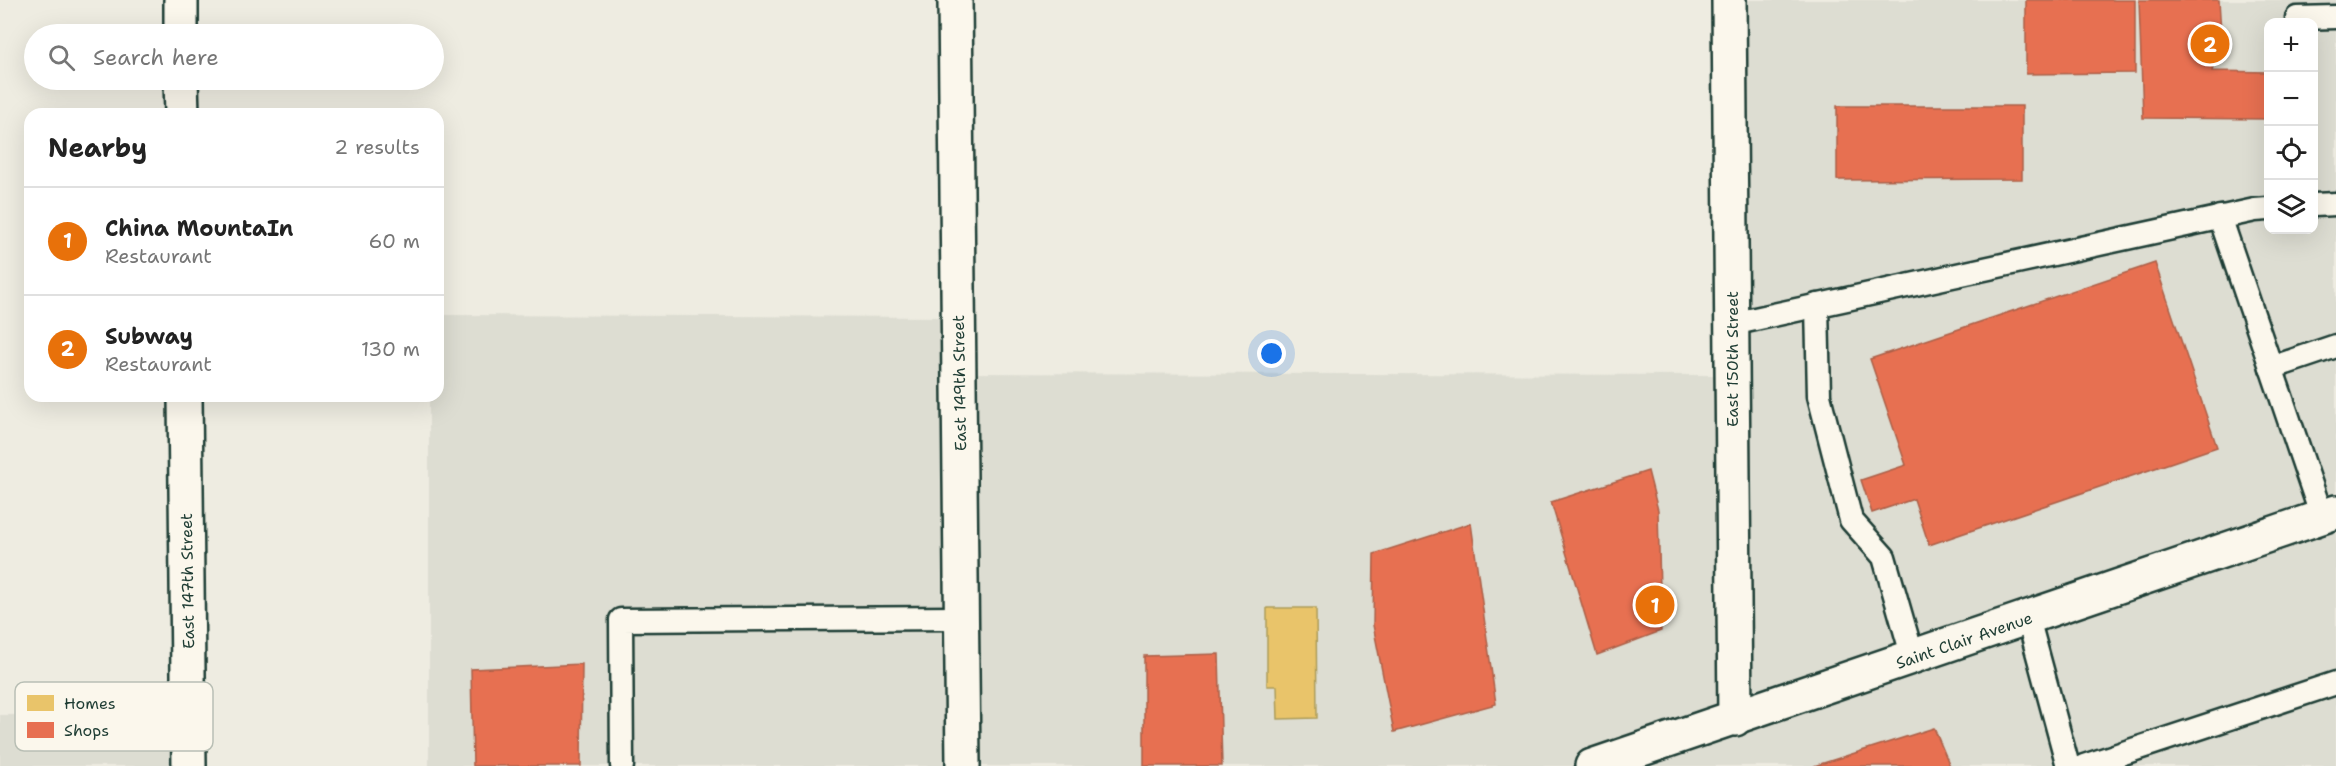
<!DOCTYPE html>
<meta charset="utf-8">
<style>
body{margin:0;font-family:"Shantell Sans",sans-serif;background:#f2f2f2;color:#222}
.controls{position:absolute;right:18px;top:18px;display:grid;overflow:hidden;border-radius:12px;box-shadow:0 6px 24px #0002}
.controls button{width:54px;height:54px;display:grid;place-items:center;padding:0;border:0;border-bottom:2px solid #e0e0e0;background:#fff;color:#222;font:30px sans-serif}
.you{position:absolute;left:1272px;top:354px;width:21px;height:21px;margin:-15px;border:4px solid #fff;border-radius:50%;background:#1a73e8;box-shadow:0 0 0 9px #1a73e833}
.badge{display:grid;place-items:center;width:39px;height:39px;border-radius:50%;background:#1f6fb2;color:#fff;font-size:20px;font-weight:700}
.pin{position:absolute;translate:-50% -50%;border:3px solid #fff;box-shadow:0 2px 6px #0006}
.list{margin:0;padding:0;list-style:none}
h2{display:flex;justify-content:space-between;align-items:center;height:78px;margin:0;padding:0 24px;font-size:26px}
h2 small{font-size:20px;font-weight:400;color:#767676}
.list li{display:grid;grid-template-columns:39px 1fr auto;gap:18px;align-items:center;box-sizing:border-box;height:108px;padding:0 24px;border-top:2px solid #e0e0e0}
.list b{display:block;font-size:22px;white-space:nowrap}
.list p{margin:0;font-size:20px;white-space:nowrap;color:#767676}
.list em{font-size:20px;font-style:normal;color:#767676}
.icon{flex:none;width:33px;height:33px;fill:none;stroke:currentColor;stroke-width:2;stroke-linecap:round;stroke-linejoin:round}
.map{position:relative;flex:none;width:2336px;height:766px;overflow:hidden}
.search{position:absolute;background:#fff;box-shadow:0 6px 24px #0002;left:24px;top:24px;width:420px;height:66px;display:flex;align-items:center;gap:15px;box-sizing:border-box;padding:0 21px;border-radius:33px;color:#767676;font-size:22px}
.panel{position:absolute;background:#fff;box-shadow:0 6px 24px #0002;left:24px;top:108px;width:420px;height:294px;border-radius:18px}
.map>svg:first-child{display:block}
</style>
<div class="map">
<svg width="2336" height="766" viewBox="0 0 2336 766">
<rect width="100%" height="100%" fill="#eeece1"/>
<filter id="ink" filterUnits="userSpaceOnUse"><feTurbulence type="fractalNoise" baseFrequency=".0167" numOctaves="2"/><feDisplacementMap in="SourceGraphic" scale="12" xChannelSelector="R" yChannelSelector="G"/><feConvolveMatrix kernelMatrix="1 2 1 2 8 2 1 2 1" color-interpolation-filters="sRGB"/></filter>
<g filter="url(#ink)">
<g fill="#ddddd2" fill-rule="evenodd">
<path d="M1729,0H2336V766H429V396H438V315L958,317L959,373L1731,375ZM2268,22H2314V230H2268Z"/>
<path d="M0,715H188L189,766H0Z"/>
</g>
<path fill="#e9c46a" stroke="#ac9c5a" stroke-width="1.5" d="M1267,608H1316L1317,718L1278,719L1277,686H1267Z"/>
<g fill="#e76f51" stroke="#ab6048" stroke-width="1.5">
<path d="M2026,0H2135V73L2026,74Z"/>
<path d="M2139,0H2219L2221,32L2219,51L2212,71L2268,72V119L2143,118Z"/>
<path d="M1837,106H2022V179L1837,180Z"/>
<path d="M2155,263L2217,447L1929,545L1914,499L1872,513L1861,480L1906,465L1870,359Z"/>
<path d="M1648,471L1658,510L1661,631L1597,655L1551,502Z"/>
<path d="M1471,523L1496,704L1394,732L1373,625L1374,554Z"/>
<path d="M1219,654L1222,766H1144V656Z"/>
<path d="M582,664L581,766H473L471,669Z"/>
<path d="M1934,728L1950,766H1814Z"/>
</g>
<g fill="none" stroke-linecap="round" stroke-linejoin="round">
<defs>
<g id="service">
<path d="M2297,18L2336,17"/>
<path d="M2314,205L2336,204"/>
<path d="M2220,217L2322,517"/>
<path d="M1817,305L1819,396L1851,520L1884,557L1913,658"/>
<path d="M1732,324L2255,210L2268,209"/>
<path d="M2271,368L2336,346"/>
<path d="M2028,618L2068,766"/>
<path d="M622,766L621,620L961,618"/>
<path d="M2084,766L2336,683"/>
</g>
<g id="minor">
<path d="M181,0V34"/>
<path d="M955,0L963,766"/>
<path d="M1729,0L1735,719"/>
<path d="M181,80L182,114"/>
<path d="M185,396L189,766"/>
</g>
<path id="tertiary" d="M1592,766L2336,512"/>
</defs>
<use href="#service" stroke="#1f3d34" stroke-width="27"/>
<use href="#minor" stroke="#1f3d34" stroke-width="38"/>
<use href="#tertiary" stroke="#1f3d34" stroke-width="38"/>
<use href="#service" stroke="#fbf7ec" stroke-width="22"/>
<use href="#minor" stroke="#fbf7ec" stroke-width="33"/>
<use href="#tertiary" stroke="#fbf7ec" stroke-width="33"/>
</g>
</g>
<g text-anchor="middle" stroke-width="6" stroke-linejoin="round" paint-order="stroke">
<g font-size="16" fill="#1f3d34" stroke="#fbf7ec">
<text transform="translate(1732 359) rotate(-90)" y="6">East 150th Street</text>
<text transform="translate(959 383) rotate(-91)" y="6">East 149th Street</text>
<text transform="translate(187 581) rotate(-91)" y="6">East 147th Street</text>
<text transform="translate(1964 640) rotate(-19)" y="6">Saint Clair Avenue</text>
</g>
</g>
<rect x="15" y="682" width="198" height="69" rx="9" fill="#fbf7ec" stroke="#b9bfb5" stroke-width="1.5"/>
<rect x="27" y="695" width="27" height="16" fill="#e9c46a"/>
<rect x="27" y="722" width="27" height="16" fill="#e76f51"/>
<g font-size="16" fill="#1f3d34">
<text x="64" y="709">Homes</text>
<text x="64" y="736">Shops</text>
</g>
</svg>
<div class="controls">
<button>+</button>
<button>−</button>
<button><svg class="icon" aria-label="locate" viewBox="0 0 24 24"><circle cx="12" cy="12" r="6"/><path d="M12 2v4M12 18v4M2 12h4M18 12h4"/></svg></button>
<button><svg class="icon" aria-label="layers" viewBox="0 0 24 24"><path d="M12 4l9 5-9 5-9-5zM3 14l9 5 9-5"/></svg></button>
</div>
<div class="you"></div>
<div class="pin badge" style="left:1655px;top:605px;background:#e8710a">1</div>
<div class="pin badge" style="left:2210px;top:44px;background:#e8710a">2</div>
<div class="search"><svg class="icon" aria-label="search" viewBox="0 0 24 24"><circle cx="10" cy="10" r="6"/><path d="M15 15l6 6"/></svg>Search here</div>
<section class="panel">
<h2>Nearby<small>2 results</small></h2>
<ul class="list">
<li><span class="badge" style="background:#e8710a">1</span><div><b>China MountaIn</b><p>Restaurant</p></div><em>60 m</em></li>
<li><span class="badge" style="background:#e8710a">2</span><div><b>Subway</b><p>Restaurant</p></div><em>130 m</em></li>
</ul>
</section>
</div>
